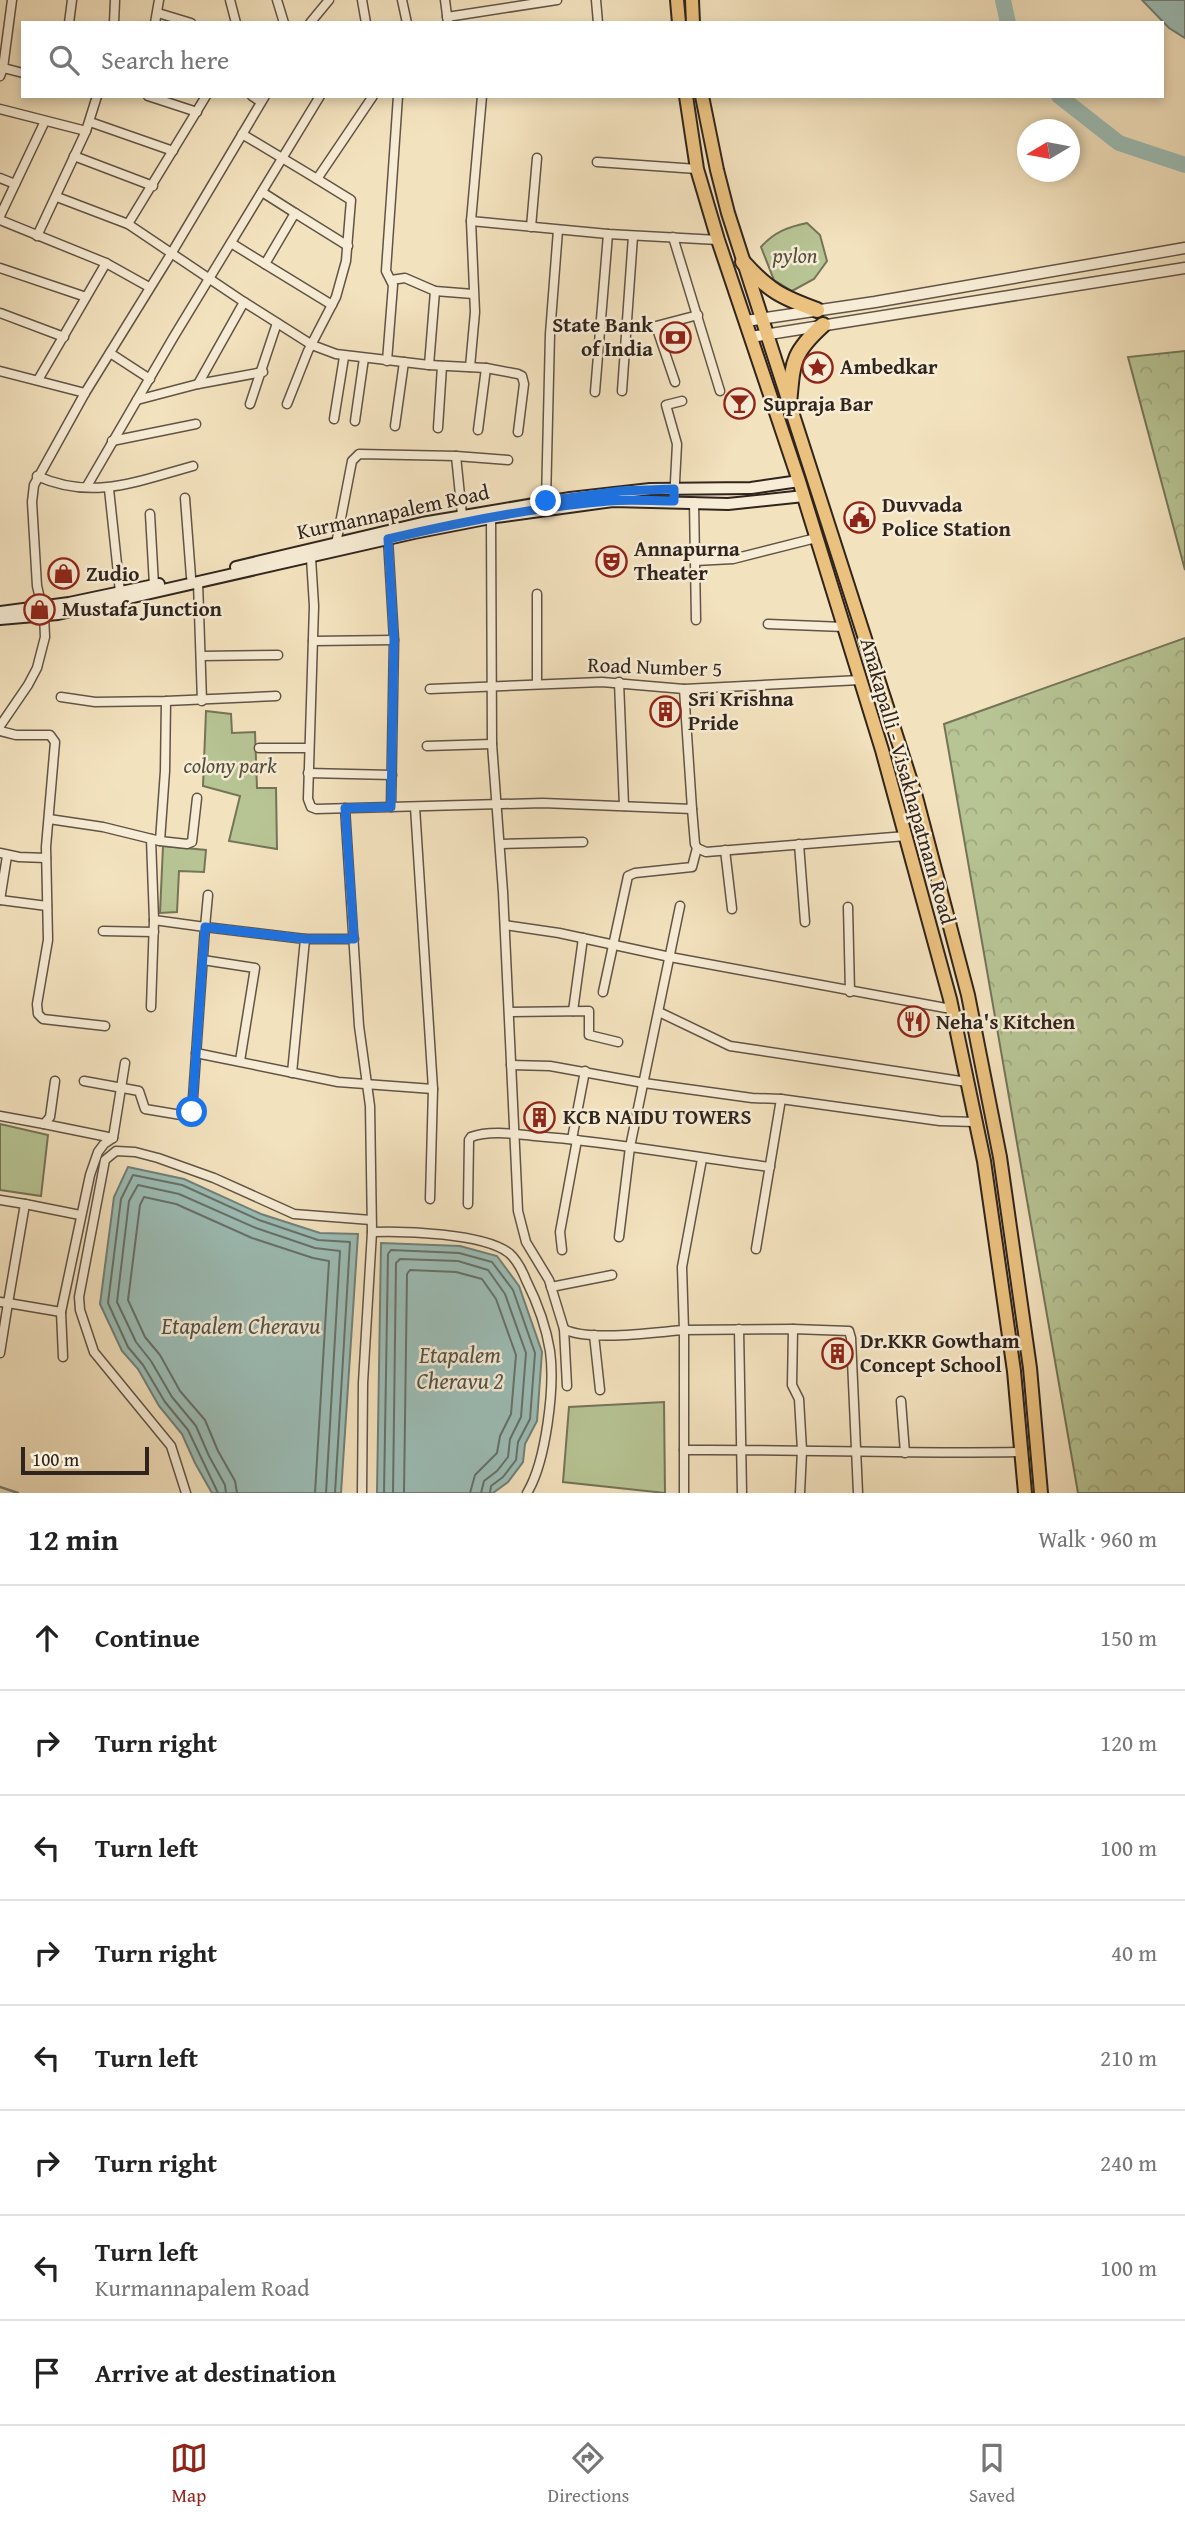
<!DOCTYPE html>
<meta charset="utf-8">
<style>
body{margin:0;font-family:"Gentium Book Plus",serif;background:#f2f2f2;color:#222}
.compass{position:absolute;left:1017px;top:119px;width:63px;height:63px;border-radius:50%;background:#fff;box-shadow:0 4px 10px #0003;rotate:260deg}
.scale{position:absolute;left:21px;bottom:18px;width:128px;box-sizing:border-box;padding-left:7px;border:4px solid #30251e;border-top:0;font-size:19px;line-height:24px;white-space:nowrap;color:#30251e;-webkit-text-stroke:5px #f7ecd5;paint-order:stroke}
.stop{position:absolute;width:21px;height:21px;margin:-16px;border:5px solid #1a73e8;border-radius:50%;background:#fff}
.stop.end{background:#1a73e8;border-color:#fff;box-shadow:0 2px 7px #0008}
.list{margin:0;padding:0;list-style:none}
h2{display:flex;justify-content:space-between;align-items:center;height:91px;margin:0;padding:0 28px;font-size:30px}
h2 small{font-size:23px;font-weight:400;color:#767676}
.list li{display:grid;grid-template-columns:46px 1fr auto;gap:21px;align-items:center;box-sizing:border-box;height:105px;padding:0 28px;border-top:2px solid #e0e0e0}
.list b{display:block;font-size:26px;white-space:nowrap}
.list p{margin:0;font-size:23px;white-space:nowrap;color:#767676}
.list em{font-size:23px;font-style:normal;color:#767676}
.icon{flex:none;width:38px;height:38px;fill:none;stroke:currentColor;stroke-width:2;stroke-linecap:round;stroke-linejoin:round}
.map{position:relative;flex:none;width:1185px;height:1493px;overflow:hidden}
.search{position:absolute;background:#fff;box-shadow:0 4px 10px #0003;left:21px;right:21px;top:21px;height:77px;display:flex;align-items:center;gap:18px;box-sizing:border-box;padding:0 24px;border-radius:0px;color:#767676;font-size:26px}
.sheet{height:931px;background:#fff}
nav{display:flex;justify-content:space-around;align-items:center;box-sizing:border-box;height:98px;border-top:2px solid #e0e0e0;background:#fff;font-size:19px;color:#767676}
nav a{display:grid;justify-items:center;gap:4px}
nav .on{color:#8f2418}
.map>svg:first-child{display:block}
</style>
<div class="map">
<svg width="1185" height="1493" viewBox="0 0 1185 1493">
<defs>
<pattern id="forest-crowns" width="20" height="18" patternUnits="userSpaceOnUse" patternTransform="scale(1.75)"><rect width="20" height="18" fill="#b7c494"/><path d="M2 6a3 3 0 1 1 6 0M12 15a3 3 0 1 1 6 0" fill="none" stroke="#9ea87f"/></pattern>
</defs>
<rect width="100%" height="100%" fill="#f3e2be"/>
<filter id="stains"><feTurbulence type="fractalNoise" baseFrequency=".00286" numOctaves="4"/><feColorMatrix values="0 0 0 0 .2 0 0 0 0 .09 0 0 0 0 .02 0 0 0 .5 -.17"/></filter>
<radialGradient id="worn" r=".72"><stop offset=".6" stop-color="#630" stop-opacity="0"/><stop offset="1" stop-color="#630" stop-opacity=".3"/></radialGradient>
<g fill="#b7c494" stroke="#747459" stroke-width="2">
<path d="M807,223L820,235L827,261L814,279L792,291L774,280L761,247C774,232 788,227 807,223Z"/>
<path d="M206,711L231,714L232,733L255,732L257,788H276L277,849L229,841L240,796L203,786Z"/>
<path d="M163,846L206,850L204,872L179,871L177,912L160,913Z"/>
<path d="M0,1124L48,1135L41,1196L0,1190Z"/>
<path d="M664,1402L665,1493L563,1482L569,1407Z"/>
</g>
<g fill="url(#forest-crowns)" stroke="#747459" stroke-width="2">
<path d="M1185,351V570L1128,357Z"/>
<path d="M1185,638V1493H1078L944,724Z"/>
</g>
<g fill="#9cbdb6" stroke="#718079" stroke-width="2">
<path d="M1142,0H1185V38L1169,28Z"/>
<path d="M128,1167L184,1179L261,1214L320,1233L358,1234L341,1493H212L195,1463L182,1434L159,1406L138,1369L122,1351L100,1304L114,1197Z"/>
<path d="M381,1243L460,1246L497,1256L519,1286L542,1352L537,1421L525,1444L523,1462L508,1482L493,1493H377Z"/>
</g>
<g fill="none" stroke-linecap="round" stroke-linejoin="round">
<g stroke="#66716a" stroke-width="2">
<path d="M218,1493L188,1430L165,1402L143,1365L128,1347L108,1303L121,1199L133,1175L182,1185L259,1220L318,1240L350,1242L335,1493"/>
<path d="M226,1493L225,1485L209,1456L196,1426L172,1397L151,1361L136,1342L117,1302L129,1201L138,1185L179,1194L256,1228L315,1248L340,1251L326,1493"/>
<path d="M237,1493L235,1481L218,1451L205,1420L180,1391L160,1355L145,1337L128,1300L140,1205L144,1197L176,1204L252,1238L313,1258L329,1261L315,1493"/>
<path d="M384,1493L388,1254L391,1250L459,1253L492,1262L513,1290L535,1353L530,1419L518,1442L516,1460L503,1477L491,1486L490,1493"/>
<path d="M393,1493L396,1263L400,1259L458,1261L488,1270L505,1294L526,1353L521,1417L510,1439L508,1457L497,1471L484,1481L481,1493"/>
<path d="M404,1493L407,1274L410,1270L456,1272L482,1279L496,1299L516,1355L511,1414L500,1436L497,1453L475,1475L470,1493"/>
</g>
<path stroke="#718079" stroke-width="2.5" d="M0,1487L18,1493"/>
<g stroke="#9cbdb6" stroke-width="16">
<path d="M1003,0L1008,23"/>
<path d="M1059,96L1119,143L1185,165"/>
</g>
<defs>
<g id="minor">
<path d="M230,0L236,23"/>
<path d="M277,0L284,23"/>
<path d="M362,0L366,23"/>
<path d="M402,0L407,23"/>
<path d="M445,0L448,23"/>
<path d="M596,0L598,23"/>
<path d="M158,13L191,23"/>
<path d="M447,17L557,0"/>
<path d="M69,23L72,0"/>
<path d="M114,23L115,0"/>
<path d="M155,23L159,0"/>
<path d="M310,23L329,0"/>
<path d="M0,67L23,73"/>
<path d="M0,76L3,68L12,0"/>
<path d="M148,96L197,112"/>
<path d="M252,96L261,102"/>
<path d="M482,96L471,221L608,234L718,240"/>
<path d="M0,109L86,131"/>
<path d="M90,122L173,151"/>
<path d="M242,134L317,179"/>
<path d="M74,156L153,186"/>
<path d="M597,162L697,169"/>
<path d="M0,178L15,184"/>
<path d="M262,192L295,213"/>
<path d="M57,197L128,224L206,96"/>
<path d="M0,216L45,121"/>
<path d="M0,220L106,263L149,287"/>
<path d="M128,224L244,302L312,345L336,354L429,365L486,368L518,374L522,376L524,384L518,432"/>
<path d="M531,227L537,158"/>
<path d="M37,236L86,131L97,96"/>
<path d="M673,237L720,391"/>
<path d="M231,243L265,264"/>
<path d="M0,268L86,297"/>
<path d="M391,280L405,278L435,291L473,294"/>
<path d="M332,305L265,264L295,213L348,246"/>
<path d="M0,313L64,337"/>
<path d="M110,353L150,379"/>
<path d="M387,361L393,285L386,271L398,96"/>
<path d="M429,365L435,291"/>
<path d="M470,367L475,312L471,221"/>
<path d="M0,371L85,393"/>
<path d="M38,380L106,263"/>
<path d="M675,382L656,326L698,315"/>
<path d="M198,384L244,302"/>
<path d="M622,391L633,236"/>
<path d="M595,392L608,234"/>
<path d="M137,400L198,384L263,372"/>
<path d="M250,404L277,323"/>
<path d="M287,404L308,351L336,297L346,261L351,200L317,179L373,96"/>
<path d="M334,419L344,357"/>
<path d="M355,421L364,358"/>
<path d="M395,426L404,362"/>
<path d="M438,428L442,366"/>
<path d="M478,430L486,368"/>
<path d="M112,441L196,424"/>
<path d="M456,456L462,515"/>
<path d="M37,476C93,501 138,481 193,466"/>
<path d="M87,486L173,338L320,96"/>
<path d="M109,489L120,592"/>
<path d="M185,498L191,577"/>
<path d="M546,501L550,334L558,230"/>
<path d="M674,501L677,444L666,405L682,401"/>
<path d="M694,502L696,620"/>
<path d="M150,514L154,585"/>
<path d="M491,518L492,744L503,892L518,1211L526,1242L549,1280L564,1329L567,1386"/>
<path d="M388,539L394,640L391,807"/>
<path d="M336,544L352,461L359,454L456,456L508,460"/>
<path d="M311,558L314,606L308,799L311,807L316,809L543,803L692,809L684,689"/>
<path d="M695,561L733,559L816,538"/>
<path d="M198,582L202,701"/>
<path d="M768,624L844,627"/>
<path d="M313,641L394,640"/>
<path d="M201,656L278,655"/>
<path d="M619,682L624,806"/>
<path d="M537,684V594"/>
<path d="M430,689L602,682L684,689L860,680"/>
<path d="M61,697L95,702L166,701L276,696"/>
<path d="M0,726L28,685L37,668L45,637L44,615L37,586L32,502L34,485L85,393L171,254L265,96"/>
<path d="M0,731L16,735H50L55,742L46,847L48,940L37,1004L38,1014L43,1019L105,1026"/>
<path d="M427,746L492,744"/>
<path d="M259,748H309"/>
<path d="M308,773L392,775"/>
<path d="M415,807L433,1089L430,1199"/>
<path d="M345,808L359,1026L370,1106L372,1232L363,1383L362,1493"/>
<path d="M692,809L695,844L697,848L706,852L906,836"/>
<path d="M49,819L103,827L160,841L165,771L166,701"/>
<path d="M160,841L187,844L192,842L197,798"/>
<path d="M500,844L583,842"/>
<path d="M799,844L805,922"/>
<path d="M725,850L732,909"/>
<path d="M0,853L19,857L46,858"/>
<path d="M208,895L205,927L305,939"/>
<path d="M0,900L47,906"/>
<path d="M0,900L7,856"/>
<path d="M848,907L850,992"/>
<path d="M505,925L559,933L670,957L951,1009"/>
<path d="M103,931L154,932"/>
<path d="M203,960L255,968L240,1061"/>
<path d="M603,992L628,876L635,873L692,867L697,848"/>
<path d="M151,1007L154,920L151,839"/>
<path d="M573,1011L583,938"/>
<path d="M510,1012L589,1011V1035L618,1042"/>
<path d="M659,1012L730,1046L967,1082"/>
<path d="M196,1053L338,1082L433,1089"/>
<path d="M511,1065L550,1066L644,1083L752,1098L781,1099L940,1121L976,1122"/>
<path d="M292,1073L305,939H354"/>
<path d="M84,1081L139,1091L145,1109L187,1116L192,1112L205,927L154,920"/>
<path d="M0,1116L44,1124L50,1117L55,1081"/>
<path d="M44,1124L113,1138"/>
<path d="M572,1139L585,1071"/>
<path d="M702,1159L682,1267L684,1330L793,1329L849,1331L851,1338L858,1493"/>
<path d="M0,1200L25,1204L8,1303L0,1302"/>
<path d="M25,1204L80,1215"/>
<path d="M468,1204L469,1140L471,1137C489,1130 516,1134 535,1136C614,1142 691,1157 770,1167"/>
<path d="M372,1232C404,1231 483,1233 509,1253C517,1260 522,1270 526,1280C537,1302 546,1326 550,1351C555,1387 546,1462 527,1493"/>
<path d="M619,1237L630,1147L680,906"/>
<path d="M756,1249L781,1099"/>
<path d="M562,1250L560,1232L577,1140"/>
<path d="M551,1287L612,1275"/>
<path d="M61,1312L63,1357"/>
<path d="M564,1329C588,1342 656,1332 684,1330V1493"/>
<path d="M739,1329L742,1493"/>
<path d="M793,1329L792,1385L799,1399L802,1450L800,1493"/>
<path d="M594,1335L600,1390"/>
<path d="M0,1353L8,1303L61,1312L90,1175L98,1152L104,1144L113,1138L125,1063"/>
<path d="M901,1401L905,1453"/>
<path d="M684,1450C797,1449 909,1454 1022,1452"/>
<path d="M186,1493L171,1446L94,1352L80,1310L79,1297L105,1160L116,1151L135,1152L158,1158L214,1178L294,1214L371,1220"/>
</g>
<g id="tertiary">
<path d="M746,321L875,302L1185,248"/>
<path d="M751,337L1185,268"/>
</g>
<g id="secondary">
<path d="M236,567L422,523L570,498L650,489L751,488L799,481"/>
<path d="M0,612L69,603L159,584"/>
<path d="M0,619L58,614L414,533L496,517L613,501L728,504L804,496"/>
</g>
<g id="primary">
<path d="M677,0L679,23"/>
<path d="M692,0L693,23"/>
<path d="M686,96L697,169L718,240L799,481L882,750L950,999L984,1161L1014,1371L1025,1493"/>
<path d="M702,96L717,170L728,213L916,797L968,995L1000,1157L1030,1368L1041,1493"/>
</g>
<g id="trunk">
<path d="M743,262C768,290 781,297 817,310"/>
<path d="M789,404C793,363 791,354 823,325"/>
</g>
</defs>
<use href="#minor" stroke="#615446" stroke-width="11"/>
<use href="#tertiary" stroke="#615446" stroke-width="13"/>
<use href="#secondary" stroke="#30251e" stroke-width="14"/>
<use href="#primary" stroke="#30251e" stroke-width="16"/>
<use href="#trunk" stroke="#30251e" stroke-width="18"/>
<use href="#minor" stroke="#f7ecd5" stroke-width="8"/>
<use href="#tertiary" stroke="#f7ecd5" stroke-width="10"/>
<use href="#secondary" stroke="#f7ecd5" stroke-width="10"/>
<use href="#primary" stroke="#eac17f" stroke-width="12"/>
<use href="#trunk" stroke="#eac17f" stroke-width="14"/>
</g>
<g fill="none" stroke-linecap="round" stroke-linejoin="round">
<path stroke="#1a73e8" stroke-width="9" d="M192,1112L205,927L305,939H354L345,808L391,807L394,640L388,539C460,522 535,507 609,501C631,499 652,501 674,501V489L621,491L546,501"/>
</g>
<defs>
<symbol id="bank-ring" viewBox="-11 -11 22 22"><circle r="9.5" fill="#f7ecd5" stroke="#8f2418" stroke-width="1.5"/><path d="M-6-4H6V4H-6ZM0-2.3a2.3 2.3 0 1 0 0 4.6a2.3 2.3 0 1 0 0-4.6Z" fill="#8f2418"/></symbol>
<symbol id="sight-ring" viewBox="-11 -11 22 22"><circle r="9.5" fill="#f7ecd5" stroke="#8f2418" stroke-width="1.5"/><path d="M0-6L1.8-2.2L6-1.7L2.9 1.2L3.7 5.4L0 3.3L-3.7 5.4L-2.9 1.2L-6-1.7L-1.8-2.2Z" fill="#8f2418"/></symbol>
<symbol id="bar-ring" viewBox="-11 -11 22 22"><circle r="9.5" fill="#f7ecd5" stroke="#8f2418" stroke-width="1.5"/><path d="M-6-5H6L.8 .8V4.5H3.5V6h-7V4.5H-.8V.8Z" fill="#8f2418"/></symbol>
<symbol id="civic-ring" viewBox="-11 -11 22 22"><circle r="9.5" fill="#f7ecd5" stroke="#8f2418" stroke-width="1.5"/><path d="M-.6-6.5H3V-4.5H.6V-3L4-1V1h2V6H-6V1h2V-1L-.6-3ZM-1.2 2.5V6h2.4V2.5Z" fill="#8f2418"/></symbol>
<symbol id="theatre-ring" viewBox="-11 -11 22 22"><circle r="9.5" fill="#f7ecd5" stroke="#8f2418" stroke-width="1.5"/><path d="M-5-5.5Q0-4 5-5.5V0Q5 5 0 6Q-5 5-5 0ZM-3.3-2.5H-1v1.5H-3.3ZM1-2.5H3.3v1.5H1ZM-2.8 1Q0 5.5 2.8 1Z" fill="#8f2418"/></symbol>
<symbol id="shop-ring" viewBox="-11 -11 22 22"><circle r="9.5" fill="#f7ecd5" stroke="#8f2418" stroke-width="1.5"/><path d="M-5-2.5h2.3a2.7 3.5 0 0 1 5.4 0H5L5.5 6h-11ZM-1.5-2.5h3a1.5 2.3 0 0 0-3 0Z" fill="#8f2418"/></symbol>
<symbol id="building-ring" viewBox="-11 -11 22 22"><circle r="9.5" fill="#f7ecd5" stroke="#8f2418" stroke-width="1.5"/><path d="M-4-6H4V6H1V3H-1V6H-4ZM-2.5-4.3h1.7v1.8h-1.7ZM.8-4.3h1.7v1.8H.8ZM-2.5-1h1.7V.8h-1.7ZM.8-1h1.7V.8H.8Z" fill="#8f2418"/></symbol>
<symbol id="restaurant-ring" viewBox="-11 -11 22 22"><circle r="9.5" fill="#f7ecd5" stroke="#8f2418" stroke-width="1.5"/><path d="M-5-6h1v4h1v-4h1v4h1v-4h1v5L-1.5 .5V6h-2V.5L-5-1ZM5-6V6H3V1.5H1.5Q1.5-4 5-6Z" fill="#8f2418"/></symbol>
</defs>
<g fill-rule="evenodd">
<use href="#bank-ring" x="658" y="320" width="35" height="35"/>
<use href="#sight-ring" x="800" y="350" width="35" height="35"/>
<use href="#bar-ring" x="722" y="386" width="35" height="35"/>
<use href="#civic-ring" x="842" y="500" width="35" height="35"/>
<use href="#theatre-ring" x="594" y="544" width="35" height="35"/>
<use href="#shop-ring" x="46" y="556" width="35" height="35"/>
<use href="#shop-ring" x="22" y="592" width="35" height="35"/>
<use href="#building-ring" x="648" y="694" width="35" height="35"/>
<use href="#restaurant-ring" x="896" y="1004" width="35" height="35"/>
<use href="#building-ring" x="522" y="1100" width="35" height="35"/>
<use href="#building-ring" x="820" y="1336" width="35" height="35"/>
</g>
<g text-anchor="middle" stroke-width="5" stroke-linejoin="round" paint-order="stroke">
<g font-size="21" font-style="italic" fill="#524d3c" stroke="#f7ecd5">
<text x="795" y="263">pylon</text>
<text x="230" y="773">colony park</text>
</g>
<g font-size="21" font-weight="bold" fill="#30251e" stroke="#f7ecd5" text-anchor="start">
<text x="653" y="332" text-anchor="end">State Bank<tspan x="653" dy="24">of India</tspan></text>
<text x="840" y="374">Ambedkar</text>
<text x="763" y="411">Supraja Bar</text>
<text x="882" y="512">Duvvada<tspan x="882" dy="24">Police Station</tspan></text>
<text x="634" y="556">Annapurna<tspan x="634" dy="24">Theater</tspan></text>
<text x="86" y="581">Zudio</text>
<text x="62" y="616">Mustafa Junction</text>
<text x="688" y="706">Sri Krishna<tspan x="688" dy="24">Pride</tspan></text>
<text x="936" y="1029">Neha's Kitchen</text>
<text x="563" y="1124">KCB NAIDU TOWERS</text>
<text x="860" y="1348">Dr.KKR Gowtham<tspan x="860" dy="24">Concept School</tspan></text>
</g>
<g font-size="21" fill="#30251e" stroke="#f7ecd5">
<text transform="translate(393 512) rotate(-12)" y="7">Kurmannapalem Road</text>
<text transform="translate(655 667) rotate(2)" y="7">Road Number 5</text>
<text transform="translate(908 781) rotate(74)" y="7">Anakapalli - Visakhapatnam Road</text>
</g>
<g font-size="23" font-style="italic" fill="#50534c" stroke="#f7ecd5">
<text x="241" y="1334">Etapalem Cheravu</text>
<text x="460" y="1363">Etapalem<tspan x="460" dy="26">Cheravu 2</tspan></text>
</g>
</g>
<rect width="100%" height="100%" filter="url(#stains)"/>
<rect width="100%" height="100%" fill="url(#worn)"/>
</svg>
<svg class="compass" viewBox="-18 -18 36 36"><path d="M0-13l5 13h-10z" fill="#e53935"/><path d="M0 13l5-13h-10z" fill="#767676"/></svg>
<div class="scale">100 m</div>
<div class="stop" style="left:192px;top:1112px"></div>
<div class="stop end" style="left:546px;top:501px"></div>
<div class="search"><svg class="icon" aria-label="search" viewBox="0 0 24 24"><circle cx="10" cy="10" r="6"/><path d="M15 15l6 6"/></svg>Search here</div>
</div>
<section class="sheet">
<h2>12 min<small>Walk · 960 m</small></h2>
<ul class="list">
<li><svg class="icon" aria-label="ahead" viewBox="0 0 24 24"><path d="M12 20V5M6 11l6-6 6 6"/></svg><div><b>Continue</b></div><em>150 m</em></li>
<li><svg class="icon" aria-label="right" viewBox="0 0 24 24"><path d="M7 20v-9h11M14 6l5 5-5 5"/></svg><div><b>Turn right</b></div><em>120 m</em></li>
<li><svg class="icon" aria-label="left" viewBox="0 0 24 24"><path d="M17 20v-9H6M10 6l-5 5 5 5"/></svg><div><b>Turn left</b></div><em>100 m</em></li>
<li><svg class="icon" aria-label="right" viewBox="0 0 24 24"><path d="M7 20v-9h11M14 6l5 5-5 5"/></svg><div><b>Turn right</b></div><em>40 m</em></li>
<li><svg class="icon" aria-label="left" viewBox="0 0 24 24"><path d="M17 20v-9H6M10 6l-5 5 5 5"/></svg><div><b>Turn left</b></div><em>210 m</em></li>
<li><svg class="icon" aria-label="right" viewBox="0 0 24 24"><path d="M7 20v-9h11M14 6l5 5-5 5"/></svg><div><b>Turn right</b></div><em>240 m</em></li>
<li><svg class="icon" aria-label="left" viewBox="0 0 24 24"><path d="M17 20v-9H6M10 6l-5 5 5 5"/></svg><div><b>Turn left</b><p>Kurmannapalem Road</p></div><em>100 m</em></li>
<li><svg class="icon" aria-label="arrive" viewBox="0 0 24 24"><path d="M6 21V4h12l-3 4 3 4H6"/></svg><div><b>Arrive at destination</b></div></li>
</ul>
</section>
<nav>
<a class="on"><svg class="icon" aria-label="map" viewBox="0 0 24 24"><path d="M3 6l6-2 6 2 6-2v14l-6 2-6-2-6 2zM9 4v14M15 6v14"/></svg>Map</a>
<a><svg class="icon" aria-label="directions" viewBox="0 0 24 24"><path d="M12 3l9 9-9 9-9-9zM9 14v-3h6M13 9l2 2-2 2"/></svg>Directions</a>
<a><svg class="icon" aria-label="saved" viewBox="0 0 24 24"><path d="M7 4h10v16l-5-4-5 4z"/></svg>Saved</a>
</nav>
